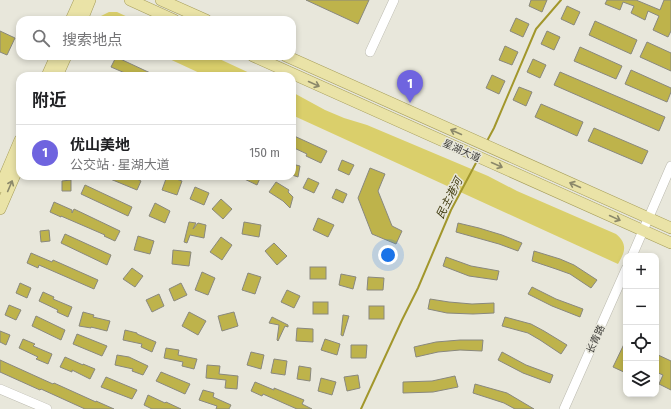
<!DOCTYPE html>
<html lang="zh">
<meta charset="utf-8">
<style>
body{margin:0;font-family:"Fira Sans Condensed","Noto Sans SC",sans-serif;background:#f2f2f2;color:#202124}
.controls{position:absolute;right:12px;bottom:12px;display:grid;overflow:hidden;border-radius:8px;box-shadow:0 2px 6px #0003}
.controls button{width:36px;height:36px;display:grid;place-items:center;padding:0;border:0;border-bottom:1px solid #e0e0e0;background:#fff;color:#202124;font:20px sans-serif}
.you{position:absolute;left:388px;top:255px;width:14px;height:14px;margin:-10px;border:3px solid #fff;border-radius:50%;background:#1a73e8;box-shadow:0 0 0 6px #1a73e833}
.badge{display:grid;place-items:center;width:26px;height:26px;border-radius:50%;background:#6f64df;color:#fff;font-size:13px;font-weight:700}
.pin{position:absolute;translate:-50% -33px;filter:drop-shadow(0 1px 2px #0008)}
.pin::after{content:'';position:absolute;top:21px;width:14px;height:12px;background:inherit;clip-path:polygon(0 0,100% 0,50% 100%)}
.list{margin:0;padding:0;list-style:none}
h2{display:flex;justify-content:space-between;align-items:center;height:52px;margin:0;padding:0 16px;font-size:17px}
h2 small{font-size:13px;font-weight:400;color:#757577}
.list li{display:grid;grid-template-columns:26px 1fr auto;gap:12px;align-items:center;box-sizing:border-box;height:56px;padding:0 16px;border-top:1px solid #e0e0e0}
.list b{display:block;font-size:15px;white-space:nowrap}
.list p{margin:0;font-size:13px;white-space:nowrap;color:#757577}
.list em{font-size:13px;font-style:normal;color:#757577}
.icon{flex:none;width:22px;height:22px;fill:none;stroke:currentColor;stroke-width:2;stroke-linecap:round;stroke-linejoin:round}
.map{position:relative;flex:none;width:671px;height:409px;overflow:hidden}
.search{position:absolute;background:#fff;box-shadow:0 2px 6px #0003;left:16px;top:16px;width:280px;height:44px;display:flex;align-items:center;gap:10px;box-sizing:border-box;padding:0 14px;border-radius:12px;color:#757577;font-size:15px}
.panel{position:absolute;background:#fff;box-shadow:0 2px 6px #0003;left:16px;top:72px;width:280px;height:108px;border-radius:12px}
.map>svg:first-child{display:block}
</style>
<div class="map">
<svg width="671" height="409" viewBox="0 0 671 409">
<rect width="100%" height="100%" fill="#e8e7db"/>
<g fill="#dacf6b">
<path d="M109,12H117L134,20H95L101,16Z"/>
<path d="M163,56H213L256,76H206Z"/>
<path d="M292,92L325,110L344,118L367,125L488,176L517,191L616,234C628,244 625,252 618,264L292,115Z"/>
</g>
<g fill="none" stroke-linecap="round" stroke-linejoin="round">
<g stroke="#a2972c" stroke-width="2">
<path d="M487,141L494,128L536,29L561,0"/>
<path d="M361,409L402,320L418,288L451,210L477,161"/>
</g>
</g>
<g fill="#beb34b" stroke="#89887e">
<path d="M306,0H369L358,24Z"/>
<path d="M531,0H547L542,12L529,6Z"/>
<path d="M607,0H636L660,10L664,0H671V31L668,37L653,30L659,16L648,11L645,20L631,13L634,6L623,2L620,10L605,4Z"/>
<path d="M567,6L580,12L574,25L561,19Z"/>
<path d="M516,18L529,24L523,37L510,31Z"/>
<path d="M595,21L637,40L631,54L589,35Z"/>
<path d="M0,31L15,38L7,55L0,52Z"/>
<path d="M547,31L560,37L554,50L541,44Z"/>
<path d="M647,42L671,53V71L640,57Z"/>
<path d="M505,46L518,52L512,65L499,60Z"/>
<path d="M580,47L622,66L616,79L574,61Z"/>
<path d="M116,57L146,71L157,76H132L111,67Z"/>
<path d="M533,59L546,65L540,78L527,72Z"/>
<path d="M631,70L671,88V92L667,102L625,84Z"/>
<path d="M560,72L665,117L659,131L554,85Z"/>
<path d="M492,75L505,81L499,94L486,88Z"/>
<path d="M519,87L532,92L526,106L513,100Z"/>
<path d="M541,104L583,122L577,136L535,117Z"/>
<path d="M594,128L648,151L642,164L588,141Z"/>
<path d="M292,135L327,151L321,163L306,156L307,154L292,147Z"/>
<path d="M342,160L354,165L349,175L338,170Z"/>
<path d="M292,164L300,166L298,177L292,175Z"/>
<path d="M370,168L385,174L378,191L392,226L402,231L396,244L372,234L358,198Z"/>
<path d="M103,176H131L141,181L137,190Z"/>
<path d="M167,176L182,181L177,195L162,190Z"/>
<path d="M238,176H261L257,185Z"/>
<path d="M308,178L319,183L314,193L303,188Z"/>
<path d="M71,180V191H62V181Z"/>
<path d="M276,182L289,190L288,192L293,197L290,208L283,201L269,192Z"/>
<path d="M85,185L132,207L128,216L81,194Z"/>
<path d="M195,187L209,193L204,205L190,199Z"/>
<path d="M336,189L347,194L343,203L332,198Z"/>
<path d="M221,199L232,209L223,219L212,209Z"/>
<path d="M54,202L72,210V213L74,209L120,231L115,241L104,236L105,235L61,216V217L50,212Z"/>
<path d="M155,203L170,211L165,223L149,216Z"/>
<path d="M318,218L334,225L328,237L313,230Z"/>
<path d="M189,222L196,223L193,229L198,223L206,225L204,238L190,235L187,243L184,242Z"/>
<path d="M244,222L261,225L259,237L242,234Z"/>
<path d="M458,223L479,228L502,235L522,243L518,251L499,244L456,232Z"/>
<path d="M49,230L50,241L41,242L40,231Z"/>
<path d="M65,234L111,255L107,265L61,243Z"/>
<path d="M138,236L154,241L150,254L134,250Z"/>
<path d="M221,237L232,245L222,260L210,252Z"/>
<path d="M274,243L287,256L277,265L265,251Z"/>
<path d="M173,250L191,252L189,266L172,264Z"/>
<path d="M534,251L560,259L574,265L597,280L591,288L570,274L556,269L532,261Z"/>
<path d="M31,253L52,262L53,260L98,280L94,289L39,265L38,268L27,263Z"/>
<path d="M446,257L471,266L499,271L497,280L469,276L443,266Z"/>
<rect x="310" y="267" width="16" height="12"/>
<path d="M132,268L143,276L135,287L123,279Z"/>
<path d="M202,272L215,278L208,295L195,290Z"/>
<path d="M248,273L261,277L255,294L242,290Z"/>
<path d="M341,274L356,277L353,289L339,285Z"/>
<path d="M368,277L384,278L383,290H367Z"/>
<path d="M20,283L31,288L27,298L16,293Z"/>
<path d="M181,283L187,295L174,301L169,289Z"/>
<path d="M532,287L556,299L583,309L580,317L552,306L528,294Z"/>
<path d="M287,290L300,296L294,308L281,302Z"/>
<path d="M43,292L54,297L53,299L72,307L68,317L57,312L58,310L39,301Z"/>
<path d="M159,294L164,306L152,312L146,300Z"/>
<path d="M430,299L449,302L472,304L494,303V313L473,314L447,313L428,309Z"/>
<rect x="313" y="302" width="15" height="12"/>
<path d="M9,305L21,310L16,320L5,315Z"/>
<rect x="369" y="306" width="15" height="13"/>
<path d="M83,312L94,315L93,317L110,321L107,331L91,327V328L79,326Z"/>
<path d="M189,312L206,321L198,335L182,326Z"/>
<path d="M234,312L238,326L222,331L218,316Z"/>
<path d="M343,315L349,316L343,336L341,335Z"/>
<path d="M36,316L65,330L61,340L32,326Z"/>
<path d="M272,317L288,325V327L285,326L278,341L277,340L279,325L269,323Z"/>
<path d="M505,317L531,324L544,331L567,345L561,354L540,340L528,333L502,326Z"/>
<path d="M297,328L313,329V342L296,341Z"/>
<path d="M125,330L137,333V334L156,342L152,352L141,347L142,344L123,340Z"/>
<path d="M0,331L10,335L6,345L0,342Z"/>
<path d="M77,334L107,346L102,356L73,344Z"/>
<path d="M23,339L35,344L33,346L52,354L48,364L36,359L38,357L19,348Z"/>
<path d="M325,339L340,344L337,355L321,350Z"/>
<path d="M460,340H483L482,351L460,350L438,352L416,357L414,347L436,342Z"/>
<path d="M626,340V373L613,367Z"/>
<path d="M351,345H367L366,358H351Z"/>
<path d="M166,348L179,350L178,355L197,359L194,369L182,366L183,362L164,358Z"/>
<path d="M251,352L264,355L261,369L247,365Z"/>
<path d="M502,352L526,365L553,375L550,383L523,373L498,360Z"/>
<path d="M656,354L671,361V390L659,384L663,375L656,372Z"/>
<path d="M117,355L129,357L148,366L143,375L132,371L133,369L115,365Z"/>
<path d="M65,357L83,365V364L95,369L90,379L72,370V372L60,367Z"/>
<path d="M274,359L287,361L285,375L271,373Z"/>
<path d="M0,360L53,384L54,383L96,402V401L114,409H85L41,389L40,390L0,372Z"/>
<path d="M207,365L220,366L219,374L238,376L237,389L225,388L226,380L206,378Z"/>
<path d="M299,366L311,368L310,381L297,379Z"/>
<path d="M161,372L190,384L185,394L156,381Z"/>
<path d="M358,375L360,388L347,391L344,377Z"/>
<path d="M455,376L458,387L433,392L403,393V382L432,381Z"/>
<path d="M106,377L137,390L132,399L101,387Z"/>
<path d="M321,378L336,382L332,395L318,391Z"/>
<path d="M255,382L274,390V388L304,400L302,404L312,409H297L263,394L262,396L251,391Z"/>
<path d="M475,384L507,393L534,409H515L504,403L473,393Z"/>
<path d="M203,390L214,393L213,397L231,405L229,409H216L217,406L199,400Z"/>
<path d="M148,395L165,403L166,402L181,409H152L144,405Z"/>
</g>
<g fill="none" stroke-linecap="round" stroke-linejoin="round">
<defs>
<g id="minor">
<path d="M370,52L394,0"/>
<path d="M632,256L671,166"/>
<path d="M0,389L47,409"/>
<path d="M564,409L626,269"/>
</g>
<g id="major">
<path d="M130,0L174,20"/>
<path d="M161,0L206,20"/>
<path d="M71,20L80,0"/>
<path d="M82,20L90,0"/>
<path d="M253,56L671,243"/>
<path d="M286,56L671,228"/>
<path d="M47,76L56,56"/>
<path d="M57,76L66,56"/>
<path d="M0,187L20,140"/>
<path d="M0,209L20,163"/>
</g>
</defs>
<use href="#minor" stroke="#bab9ae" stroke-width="10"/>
<use href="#major" stroke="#a59d5a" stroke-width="12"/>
<use href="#minor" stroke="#fff" stroke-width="9"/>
<use href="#major" stroke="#eae3a7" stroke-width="11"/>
</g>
<defs><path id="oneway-shaft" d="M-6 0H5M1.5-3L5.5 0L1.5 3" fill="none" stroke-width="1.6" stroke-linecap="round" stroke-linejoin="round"/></defs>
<g stroke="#8b886a">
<use href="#oneway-shaft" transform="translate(314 84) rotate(24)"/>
<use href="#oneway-shaft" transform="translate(456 132) rotate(-156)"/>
<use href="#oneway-shaft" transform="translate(497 165) rotate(24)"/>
<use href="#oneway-shaft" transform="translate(575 185) rotate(-156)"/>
<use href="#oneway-shaft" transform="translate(10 186) rotate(-67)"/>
<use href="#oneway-shaft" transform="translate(615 218) rotate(25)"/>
</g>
<g text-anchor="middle" stroke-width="3" stroke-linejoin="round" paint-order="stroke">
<g font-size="10" fill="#3e3d39" stroke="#e8e7db">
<text transform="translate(462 150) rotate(24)" y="4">星湖大道</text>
<text transform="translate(595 339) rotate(-66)" y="4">长青路</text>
</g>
<g font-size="11" font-style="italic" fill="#3f3a0e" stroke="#e8e7db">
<text transform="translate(449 198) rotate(-63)" y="4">民主港河</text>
</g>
</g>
</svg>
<div class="controls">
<button>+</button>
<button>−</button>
<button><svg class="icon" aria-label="locate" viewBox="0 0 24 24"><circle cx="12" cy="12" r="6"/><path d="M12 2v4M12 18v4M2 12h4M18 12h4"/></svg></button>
<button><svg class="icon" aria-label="layers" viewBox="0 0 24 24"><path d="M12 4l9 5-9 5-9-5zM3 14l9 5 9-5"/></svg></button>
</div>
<div class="you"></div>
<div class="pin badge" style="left:410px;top:103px">1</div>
<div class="search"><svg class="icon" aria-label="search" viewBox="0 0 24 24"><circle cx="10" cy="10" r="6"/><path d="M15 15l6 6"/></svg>搜索地点</div>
<section class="panel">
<h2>附近<small></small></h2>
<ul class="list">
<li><span class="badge">1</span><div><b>优山美地</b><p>公交站 · 星湖大道</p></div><em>150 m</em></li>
</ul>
</section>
</div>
